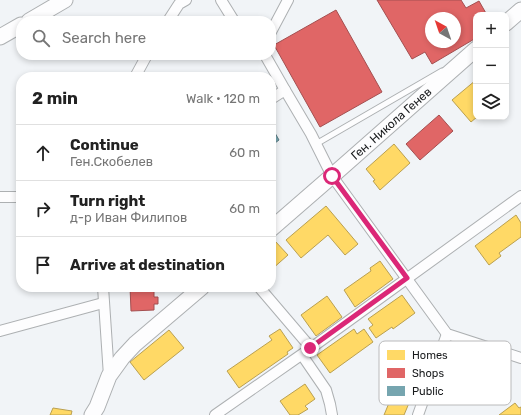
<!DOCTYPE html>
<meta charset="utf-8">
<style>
body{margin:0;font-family:Rubik,sans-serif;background:#f6f6f6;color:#222}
.controls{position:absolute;right:12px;top:12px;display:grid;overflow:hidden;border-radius:8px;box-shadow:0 2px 6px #0003}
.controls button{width:36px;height:36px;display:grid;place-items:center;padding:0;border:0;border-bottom:1px solid #e0e0e0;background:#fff;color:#222;font:20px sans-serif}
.compass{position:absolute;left:425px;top:12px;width:36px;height:36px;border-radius:50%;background:#fff;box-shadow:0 2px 6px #0003;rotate:320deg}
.stop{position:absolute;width:12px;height:12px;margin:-9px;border:3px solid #db2777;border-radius:50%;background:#fff}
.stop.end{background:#db2777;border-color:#fff;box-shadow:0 1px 4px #0008}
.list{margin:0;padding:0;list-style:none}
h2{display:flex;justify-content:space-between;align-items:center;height:52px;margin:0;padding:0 16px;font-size:17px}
h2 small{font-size:13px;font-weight:400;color:#767676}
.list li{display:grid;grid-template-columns:26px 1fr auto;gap:12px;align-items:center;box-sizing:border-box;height:56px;padding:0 16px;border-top:1px solid #e0e0e0}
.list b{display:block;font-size:15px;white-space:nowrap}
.list p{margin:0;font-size:13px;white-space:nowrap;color:#767676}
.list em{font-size:13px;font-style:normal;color:#767676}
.icon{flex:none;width:22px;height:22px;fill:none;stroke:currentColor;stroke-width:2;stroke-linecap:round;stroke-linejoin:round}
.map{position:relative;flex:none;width:521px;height:415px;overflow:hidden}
.search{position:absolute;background:#fff;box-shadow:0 2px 6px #0003;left:16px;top:16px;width:260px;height:44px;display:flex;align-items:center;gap:10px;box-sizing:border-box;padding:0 14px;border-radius:16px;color:#767676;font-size:15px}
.panel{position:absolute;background:#fff;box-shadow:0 2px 6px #0003;left:16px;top:72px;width:260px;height:220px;border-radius:16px}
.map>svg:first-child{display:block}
</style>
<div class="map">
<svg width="521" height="415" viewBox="0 0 521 415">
<rect width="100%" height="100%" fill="#f1f4f7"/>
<g fill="#ffd966" stroke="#baa050">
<path d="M476,80V117H477L471,122L452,100Z"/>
<path d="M394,144L410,163L380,190L373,181L375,180L366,169Z"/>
<path d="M326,206L358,244L345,255L328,235L301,258L286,240Z"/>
<path d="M516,215L521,223V237L499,253L501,256L489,265L475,246Z"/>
<path d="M275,241L288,255L271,270V244Z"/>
<path d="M380,261L393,279L355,307L344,290L371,271L370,268Z"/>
<path d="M402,295L415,313L393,329L392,327L376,338L369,328L373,325L368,319Z"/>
<path d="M327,296L342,317L316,336L301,315Z"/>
<path d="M280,329L293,348L287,352L288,354L239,388L227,371L272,340L269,336Z"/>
<path d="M354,329L357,334L364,329L373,342L330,373L317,355Z"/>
<path d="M169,330L184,348L144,380L130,362Z"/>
<path d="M406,365L422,372L404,415H384L394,391L397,393L404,376L402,375Z"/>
<path d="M305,384L315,399L305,406L308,409L298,415H290L280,401Z"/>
<path d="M515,403L519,408L521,407V415H499Z"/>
<path d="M53,408L72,411L71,415H50Z"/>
</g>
<g fill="#e06666" stroke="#a44f50" fill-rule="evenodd">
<path d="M377,0H461L466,8L479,1L487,15H476V38L432,64L425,52L412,59ZM431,18H455V42H431Z"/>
<path d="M336,10L382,92L320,127L274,45Z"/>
<path d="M439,115L453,131L420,160L406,144Z"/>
<path d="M130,287H154V297H158V304H154V310L131,311Z"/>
</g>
<path fill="#76a5af" stroke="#5a7b83" d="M271,126L279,140L271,146Z"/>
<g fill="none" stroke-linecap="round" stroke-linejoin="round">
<defs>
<path id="lane" d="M316,144L442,71"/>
<g id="street">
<path d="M221,0L234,21"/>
<path d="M168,21L179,4L186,0"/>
<path d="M271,32L288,0"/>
<path d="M265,55L285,90L311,134L332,176L447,334L521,358"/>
<path d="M135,77L147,55"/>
<path d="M271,99L285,90"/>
<path d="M0,197H21"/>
<path d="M103,287L109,376"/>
<path d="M259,287L311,348"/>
<path d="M0,331L103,303"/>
<path d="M302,355L326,390L330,404L332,415"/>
<path d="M215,415L311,348L521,196"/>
<path d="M418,415L447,334"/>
</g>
<g id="secondary">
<path d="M29,21L65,0"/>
<path d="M506,23L521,10"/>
<path d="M0,37L21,25"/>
<path id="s1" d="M271,229L332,176L476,49"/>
<path d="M92,415L97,407L109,376L122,358L135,344L202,287"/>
</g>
</defs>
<use href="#lane" stroke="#adb0b2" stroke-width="7"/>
<use href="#street" stroke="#adb0b2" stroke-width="12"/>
<use href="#secondary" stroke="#adb0b2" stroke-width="17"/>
<use href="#lane" stroke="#fdfdfe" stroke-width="5"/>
<use href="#street" stroke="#fdfdfe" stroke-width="10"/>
<use href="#secondary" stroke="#fdfdfe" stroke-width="15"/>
</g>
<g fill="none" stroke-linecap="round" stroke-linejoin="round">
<path stroke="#db2777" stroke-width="5" d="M310,348L407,278L332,176"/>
</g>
<g text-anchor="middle" stroke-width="4" stroke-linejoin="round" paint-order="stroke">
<g font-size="12" fill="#181a1c" stroke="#fff">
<text dy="4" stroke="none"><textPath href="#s1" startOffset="160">Ген. Никола Генев</textPath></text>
</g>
</g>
<rect x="379" y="341" width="132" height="64" rx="6" fill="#fff" stroke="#bababb" stroke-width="1"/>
<rect x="387" y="350" width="18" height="10" fill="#ffd966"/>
<rect x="387" y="368" width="18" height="10" fill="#e06666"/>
<rect x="387" y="386" width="18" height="10" fill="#76a5af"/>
<g font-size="11" fill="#181a1c">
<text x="412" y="359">Homes</text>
<text x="412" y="377">Shops</text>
<text x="412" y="395">Public</text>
</g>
</svg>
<div class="controls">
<button>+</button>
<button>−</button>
<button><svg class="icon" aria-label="layers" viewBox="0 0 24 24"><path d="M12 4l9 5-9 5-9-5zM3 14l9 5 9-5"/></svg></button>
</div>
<svg class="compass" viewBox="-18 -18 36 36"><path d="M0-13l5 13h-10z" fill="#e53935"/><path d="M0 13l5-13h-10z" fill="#767676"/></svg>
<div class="stop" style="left:332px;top:176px"></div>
<div class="stop end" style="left:310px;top:348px"></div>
<div class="search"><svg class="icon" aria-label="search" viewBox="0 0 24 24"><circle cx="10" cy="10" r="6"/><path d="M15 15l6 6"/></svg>Search here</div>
<section class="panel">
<h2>2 min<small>Walk · 120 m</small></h2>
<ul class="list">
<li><svg class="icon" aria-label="ahead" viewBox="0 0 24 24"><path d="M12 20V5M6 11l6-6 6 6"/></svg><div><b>Continue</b><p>Ген.Скобелев</p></div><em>60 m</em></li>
<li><svg class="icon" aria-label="right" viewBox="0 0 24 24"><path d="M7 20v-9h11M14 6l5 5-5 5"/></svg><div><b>Turn right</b><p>д-р Иван Филипов</p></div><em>60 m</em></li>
<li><svg class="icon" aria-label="arrive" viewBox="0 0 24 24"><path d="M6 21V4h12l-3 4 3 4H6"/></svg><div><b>Arrive at destination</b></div></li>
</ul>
</section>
</div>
